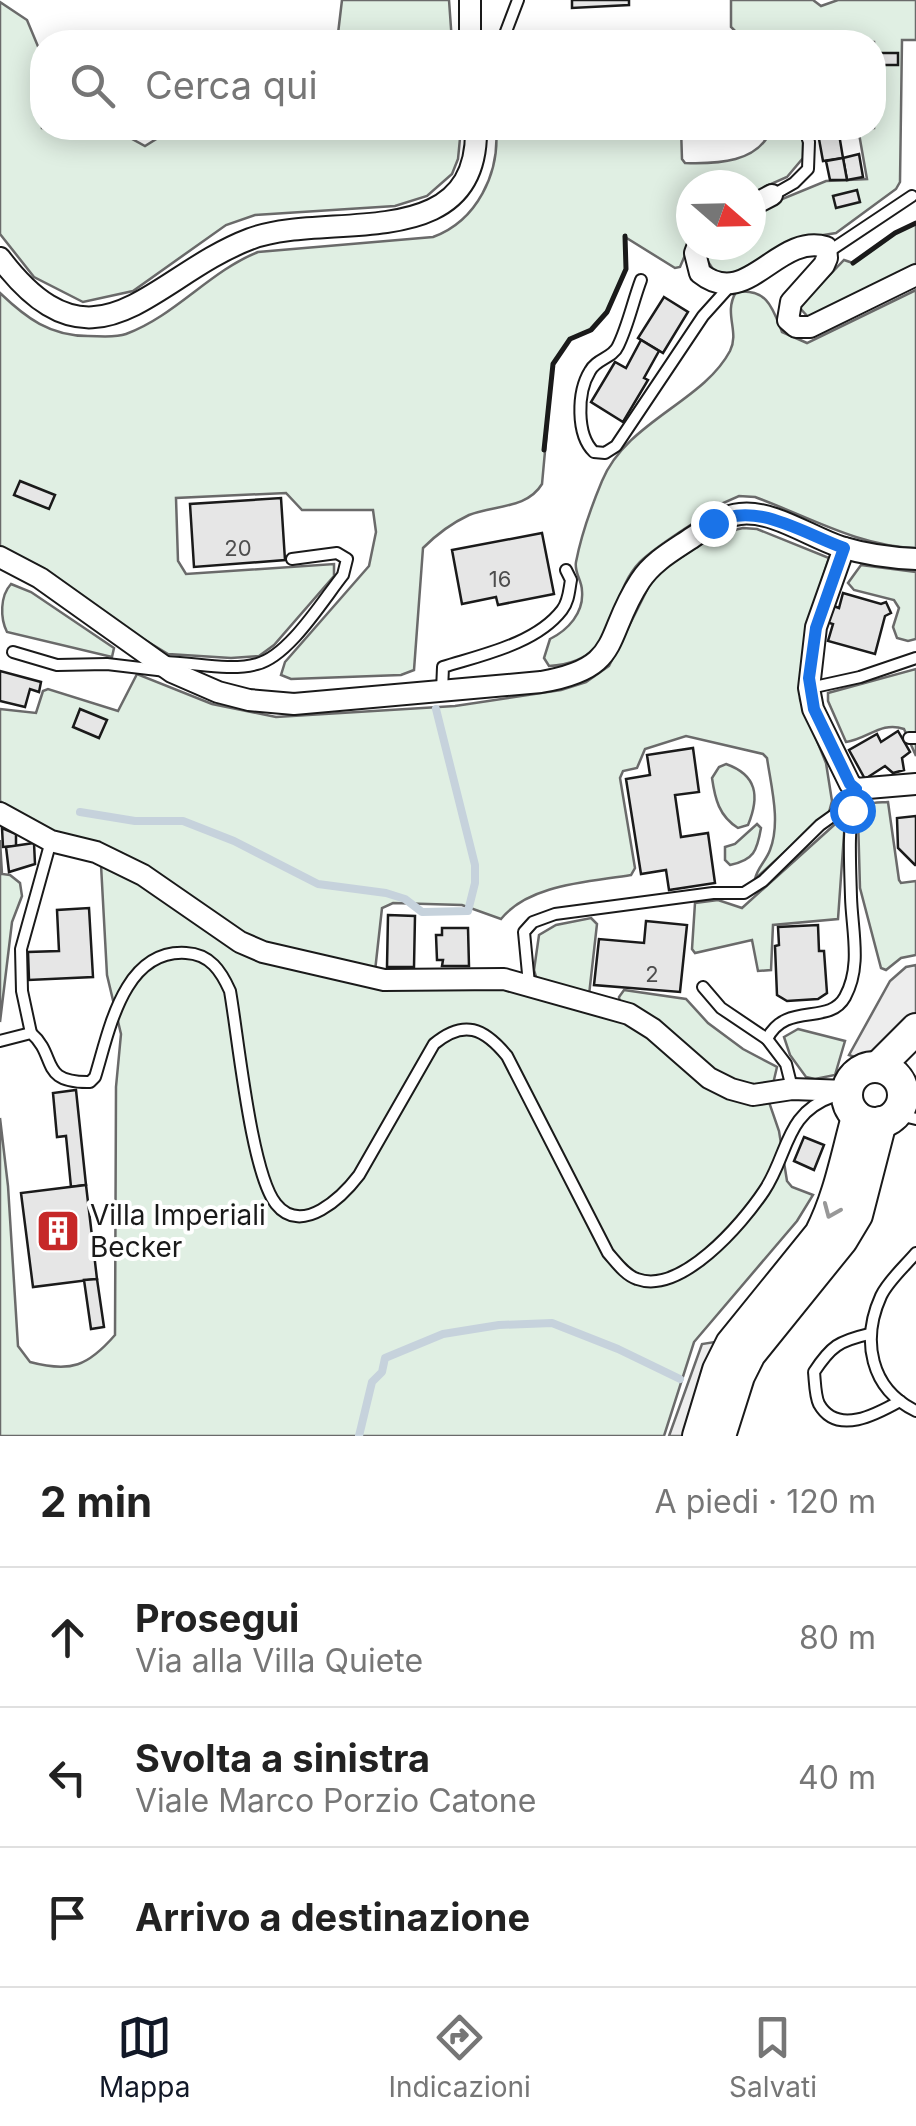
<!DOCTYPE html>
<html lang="it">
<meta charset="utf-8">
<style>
body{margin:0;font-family:Inter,sans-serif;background:#f2f2f2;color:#222}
.compass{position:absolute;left:676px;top:170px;width:90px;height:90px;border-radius:50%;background:#fff;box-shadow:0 5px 25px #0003;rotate:110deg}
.stop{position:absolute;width:30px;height:30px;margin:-22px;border:8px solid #1a73e8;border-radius:50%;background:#fff}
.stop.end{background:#1a73e8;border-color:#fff;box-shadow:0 2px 10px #0008}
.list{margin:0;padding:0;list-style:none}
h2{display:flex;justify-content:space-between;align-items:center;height:130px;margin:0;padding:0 40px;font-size:42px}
h2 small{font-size:32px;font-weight:400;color:#767676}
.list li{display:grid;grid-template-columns:65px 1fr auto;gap:30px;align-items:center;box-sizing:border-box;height:140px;padding:0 40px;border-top:2px solid #e0e0e0}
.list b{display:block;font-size:38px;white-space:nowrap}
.list p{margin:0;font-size:32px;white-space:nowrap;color:#767676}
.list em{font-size:32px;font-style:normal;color:#767676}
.icon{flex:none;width:55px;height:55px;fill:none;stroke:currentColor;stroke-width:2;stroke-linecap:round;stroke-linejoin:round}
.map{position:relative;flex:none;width:916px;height:1436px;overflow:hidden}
.search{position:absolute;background:#fff;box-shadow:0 5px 25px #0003;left:30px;right:30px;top:30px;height:110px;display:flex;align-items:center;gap:25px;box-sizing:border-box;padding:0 35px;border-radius:40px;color:#767676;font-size:38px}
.sheet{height:550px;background:#fff}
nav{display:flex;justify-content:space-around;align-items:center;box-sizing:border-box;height:140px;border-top:2px solid #e0e0e0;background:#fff;font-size:28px;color:#767676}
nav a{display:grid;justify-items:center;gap:5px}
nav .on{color:#111827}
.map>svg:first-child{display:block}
</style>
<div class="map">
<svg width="916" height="1436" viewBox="0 0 916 1436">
<rect width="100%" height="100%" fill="#fff"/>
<g fill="#e0efe3" stroke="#6a6a6a" stroke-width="2.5">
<path d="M342,0H449L452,42H337Z"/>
<path d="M731,0H813L821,6L838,0H916V40H902L900,182L896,189L836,233L793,240L735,273L716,274L705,257L708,245H751V212L826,181L867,179L858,128H874V42H759L757,33L739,35L731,27Z"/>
<path d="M0,2L27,20L42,56V128H112L145,146L174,128H461L458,159L452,174L427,196L395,206L255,215L226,225L133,291L83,302L34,277L0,234Z"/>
<path d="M496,128H681L682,159L685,163C717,164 759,163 772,128H796L803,141V158L787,177L764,187L751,199V185H691V241L680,267L675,268L625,237L626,269L607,312L591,330L570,339L553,364L542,484C527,509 494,505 469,515C452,523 436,535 423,548L414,670L401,675L291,679L281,675L285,662L369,566L376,532L373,510H302L286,493L176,498L178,561L186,574L334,564V576L274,645L259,656L231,658L168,654L117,623L39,566L0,547V293C26,318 50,336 88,336C100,336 115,338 126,334C175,316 210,271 258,252L433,237C477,221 500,173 496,128Z"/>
<path d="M916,223V264L809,318L799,307L844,260L853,263L895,233Z"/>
<path d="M916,290V548C860,547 807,516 755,497L739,496L723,503C699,521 659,543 640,562C605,598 621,663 549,666L544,658L550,639C568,630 584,613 582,591C582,580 574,573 576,562C581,536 592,505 602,481C627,421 703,402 730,351C740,331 723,314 736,292C768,288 773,309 782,332L807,343Z"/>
<path d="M743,528L757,529L829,558L807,626L800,699L826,763L832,801L829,812L755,879C757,868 766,861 770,850C781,822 771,786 767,758L763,754L686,736L645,749L637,768L623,771L620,778L635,868L631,875C590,882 529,884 501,919L462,905L393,903L382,908L375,971L495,986L613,1015L769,1102L779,1131L787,1181L792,1187L813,1195L797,1221L694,1342L664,1436H0V1118L8,1186L18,1346L30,1362C71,1373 88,1366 115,1335L116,1087L121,1034L107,975L101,865L0,801V709L36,713L43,691L48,689L118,711L137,674L212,704L276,717L455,706L561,690L586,682L609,666L655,574L717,534Z"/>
<path d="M861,565L916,572V639L908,641L897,638L893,627L899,608L894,600L854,590L848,583Z"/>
<path d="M11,584L31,592L114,648L112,657L7,632C0,618 0,596 11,584Z"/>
<path d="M916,669V756L904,729C881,721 868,739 846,742L828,701V693Z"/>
<path d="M726,764C757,775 760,796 748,825L738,828C719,816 715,799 712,778L719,767Z"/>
<path d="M888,802L899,880L901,883L916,881V955L901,958L886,970L881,968L860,888L858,818C861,801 873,803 888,802Z"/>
<path d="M843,817L845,820L838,919L773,925L771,970L758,971L752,940L695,953L692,949L695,903L718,900L742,908Z"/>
<path d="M757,824L761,828C757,851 754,860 730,865L725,860V847L735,844Z"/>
<path d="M0,840L2,874L10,875L20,883L22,896L12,922L0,1022Z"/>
<path d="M591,918L597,924L589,995L537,980L534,970L539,935L556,925Z"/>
<path d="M624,990L686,999L708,1023L743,1049L777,1067L773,1084C723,1093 659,1032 620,1004L619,997Z"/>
<path d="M798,1029L845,1041L835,1075L815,1079L806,1077L790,1055L784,1037Z"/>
</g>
<g fill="#ededed" stroke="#6a6a6a" stroke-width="2.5">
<path d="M916,965V1017L873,1056L860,1059L849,1055L890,981L906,967Z"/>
<path d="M721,1341L686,1436H669L702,1344Z"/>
</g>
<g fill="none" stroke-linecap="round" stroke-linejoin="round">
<g stroke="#c6d2dc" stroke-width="8">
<path d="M80,812L135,821H183L234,841L318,884L386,893L405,899L422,912L468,911L475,883V865L436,709"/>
<path d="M359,1436L372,1382L382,1372L385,1358L443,1334L499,1325L552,1323L618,1349L680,1379"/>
</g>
</g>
<g fill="#e6e6e6" stroke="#1a1a1a" stroke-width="2.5">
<path d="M572,0H629V5L572,8Z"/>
<rect x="880" y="53" width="18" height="12"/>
<path d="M817,128H838L843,158L823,161Z"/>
<path d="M859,154L863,177L847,180L843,158Z"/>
<path d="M843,158L847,180H830L826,161Z"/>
<path d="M857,190L860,202L836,208L833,196Z"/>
<path d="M664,297L688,312L663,353L638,338Z"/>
<path d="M641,340L659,351L644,378L648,380L623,422L591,402L615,362L626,368Z"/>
<path d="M20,481L55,495L49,509L14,495Z"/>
<path d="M281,498L285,560L194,567L190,504Z"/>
<path d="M542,533L554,594L498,605L496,597L462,604L452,550Z"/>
<path d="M843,593L881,604L886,602L891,613L885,616L875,654L828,641L833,624L826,622L831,605L839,608Z"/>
<path d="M0,671L41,682L39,692L30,689L25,707L0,701Z"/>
<path d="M80,709L107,720L99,738L73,727Z"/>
<path d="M898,731L910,752L902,758L904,770L893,773L885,766L865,779L849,750L877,734L881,742Z"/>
<path d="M693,748L699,792L675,795L681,837L708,833L715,883L669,890L666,870L641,874L626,779L650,775L647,755Z"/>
<path d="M916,816V865H915L898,848L897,818Z"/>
<path d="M2,828L16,834V846L3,847Z"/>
<path d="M34,843L35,864L9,872L6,847Z"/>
<path d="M89,908L93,977L29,980L28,952L59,951L57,910Z"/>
<path d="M388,915L415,916L414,967H387Z"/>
<path d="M646,921L687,925L680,992L594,985L599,939L644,943Z"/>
<path d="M818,925L819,951H824L827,993L818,999L787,1001L777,995L775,946L779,945L778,927Z"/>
<path d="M442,928H468L469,966H442L443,960H437L436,935H442Z"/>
<path d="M76,1090L86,1185L71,1187L66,1136L57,1137L53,1093Z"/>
<path d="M804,1137L824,1145L814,1170L794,1161Z"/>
<path d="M86,1185L97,1279L33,1287L21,1193Z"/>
<path d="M97,1279L104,1327L91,1329L84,1280Z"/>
</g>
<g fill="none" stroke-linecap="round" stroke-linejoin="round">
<defs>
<g id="lane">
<path d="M502,42L518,0"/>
<path d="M773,195L794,183L808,169L809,142L804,128"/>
<path d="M828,252L912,196"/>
<path d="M641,280C633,301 628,326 618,346C613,358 596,359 590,371C577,392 576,435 594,452L605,453L616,446L703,316L730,286"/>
<path d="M13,652L57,665L107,664L166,671"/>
<path d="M163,662C193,662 228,672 257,664C289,656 323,600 343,575L347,559L337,553L292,559"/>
<path d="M810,688L860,677L916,658"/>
<path d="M442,691L443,667C481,655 536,644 562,610C569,601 569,590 571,580L566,570"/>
<path d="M909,738H916"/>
<path d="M529,984L524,932L533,922L555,914L713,893H744L763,881L820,825L834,815L856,789"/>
<path d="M703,987L721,1008L767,1039L786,1064L792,1088"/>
<path d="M31,1033L22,991L21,949L51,841"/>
<path d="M767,1039C786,1001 829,1026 845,997C862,966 852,931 851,897C850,863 848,828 854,795"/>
<path d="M0,1041L31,1033C58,1056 38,1083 90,1082L95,1077C109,1032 123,949 186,953C210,954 221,971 230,991C238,1036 251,1173 276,1204C302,1237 343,1196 359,1175L434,1044C464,1019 484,1028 507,1056L608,1253C616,1262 625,1275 637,1279C681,1295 742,1224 764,1191C789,1154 784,1113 834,1096"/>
<path d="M903,1092L916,1102"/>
<path d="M895,1114L916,1119"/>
<path d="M916,1253C905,1266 888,1281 881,1296C861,1340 870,1389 916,1411"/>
<path d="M869,1334C839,1341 831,1346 814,1372C815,1381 815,1396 819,1404C837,1436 877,1414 900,1401"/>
</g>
<g id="street">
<path d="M470,0V42"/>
<path d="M751,206L772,195"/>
<path d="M698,245L695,253L700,273C747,311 777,233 826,247L827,258L824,265L791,302L788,320L796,327H810L916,275"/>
<path d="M0,258C95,384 152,276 250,239C326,210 479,257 476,128"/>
<path d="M844,548L816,627L809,688L813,709L850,784L856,789L916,784"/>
<path d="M0,557L40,578L172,672L218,692L249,700L294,704L541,682C624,668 603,637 640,581C653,561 674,550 693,537C708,527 721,516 740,514C773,510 810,537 841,547C864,554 892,558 916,559"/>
<path d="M0,813L51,841L96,852L143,875L240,942L263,952L384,980L504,979L629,1014L653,1029L709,1078L731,1089L753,1095L792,1089L847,1091"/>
</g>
<g id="secondary">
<path d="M878,1067L916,1029"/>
<circle cx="875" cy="1095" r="28"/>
<path d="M698,1436L718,1370L731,1344L820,1234C839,1197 846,1157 857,1117"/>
<path d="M720,1436L739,1376L750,1354L842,1240L857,1215L881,1122"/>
</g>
</defs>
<use href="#lane" stroke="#1a1a1a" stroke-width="14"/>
<use href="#street" stroke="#1a1a1a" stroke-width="24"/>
<use href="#secondary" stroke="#1a1a1a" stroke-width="34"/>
<use href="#lane" stroke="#fff" stroke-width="10"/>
<use href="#street" stroke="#fff" stroke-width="20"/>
<use href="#secondary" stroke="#fff" stroke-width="30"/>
<g stroke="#1a1a1a" stroke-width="5">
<path d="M853,263L895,233L916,223"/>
<path d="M544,450L553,364L570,339L591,330L607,312L626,269L625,236"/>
</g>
</g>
<defs><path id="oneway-chevron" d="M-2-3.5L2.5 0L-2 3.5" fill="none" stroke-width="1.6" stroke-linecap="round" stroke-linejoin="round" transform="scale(2.5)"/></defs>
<use stroke="#989898" href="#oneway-chevron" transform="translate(831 1211) rotate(113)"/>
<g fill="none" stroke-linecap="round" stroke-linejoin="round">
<path stroke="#1a73e8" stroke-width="12" d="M713,523C756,500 802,533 844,548L816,628L809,678L814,709L850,784L856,789L852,810"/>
</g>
<defs>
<symbol id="building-square" viewBox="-11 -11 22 22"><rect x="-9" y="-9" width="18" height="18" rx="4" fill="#c62828" stroke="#fff"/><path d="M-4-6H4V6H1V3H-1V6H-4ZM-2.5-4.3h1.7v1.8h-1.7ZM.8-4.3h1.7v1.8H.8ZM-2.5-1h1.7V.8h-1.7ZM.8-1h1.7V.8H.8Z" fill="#fff"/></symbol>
</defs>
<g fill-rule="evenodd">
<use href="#building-square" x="33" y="1206" width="50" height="50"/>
</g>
<g text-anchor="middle" stroke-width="8" stroke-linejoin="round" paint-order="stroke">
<g font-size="22" fill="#4d4d4d">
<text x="238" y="556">20</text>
<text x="500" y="587">16</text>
<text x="652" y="982">2</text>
</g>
<g font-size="28" fill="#1a1a1a" stroke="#fff" text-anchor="start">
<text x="90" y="1225">Villa Imperiali<tspan x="90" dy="32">Becker</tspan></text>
</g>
</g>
</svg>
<svg class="compass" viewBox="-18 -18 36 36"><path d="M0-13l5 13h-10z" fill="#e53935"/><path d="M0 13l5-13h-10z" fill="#767676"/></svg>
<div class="stop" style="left:852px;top:810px"></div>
<div class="stop end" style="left:713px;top:523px"></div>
<div class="search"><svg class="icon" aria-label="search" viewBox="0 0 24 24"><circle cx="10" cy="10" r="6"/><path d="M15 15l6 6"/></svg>Cerca qui</div>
</div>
<section class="sheet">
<h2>2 min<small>A piedi · 120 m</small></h2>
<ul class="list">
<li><svg class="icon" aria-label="ahead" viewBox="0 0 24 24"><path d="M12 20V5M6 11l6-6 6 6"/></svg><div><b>Prosegui</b><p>Via alla Villa Quiete</p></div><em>80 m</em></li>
<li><svg class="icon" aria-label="left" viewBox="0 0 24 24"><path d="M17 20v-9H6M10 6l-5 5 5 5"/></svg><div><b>Svolta a sinistra</b><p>Viale Marco Porzio Catone</p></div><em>40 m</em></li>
<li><svg class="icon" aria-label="arrive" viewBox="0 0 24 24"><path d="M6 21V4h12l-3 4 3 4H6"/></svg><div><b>Arrivo a destinazione</b></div></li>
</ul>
</section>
<nav>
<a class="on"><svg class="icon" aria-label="map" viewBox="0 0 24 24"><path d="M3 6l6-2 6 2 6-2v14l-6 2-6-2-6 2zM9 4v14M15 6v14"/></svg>Mappa</a>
<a><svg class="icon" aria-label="directions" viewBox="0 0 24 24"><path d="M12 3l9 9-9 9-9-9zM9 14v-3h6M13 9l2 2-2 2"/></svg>Indicazioni</a>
<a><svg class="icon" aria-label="saved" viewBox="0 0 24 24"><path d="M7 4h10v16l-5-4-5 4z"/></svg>Salvati</a>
</nav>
